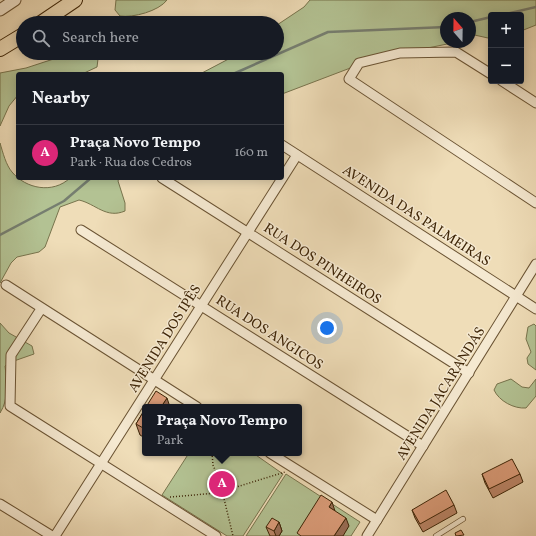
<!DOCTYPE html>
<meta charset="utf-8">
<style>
body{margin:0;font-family:Vollkorn,serif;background:#242831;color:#f1f3f6}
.controls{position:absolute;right:12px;top:12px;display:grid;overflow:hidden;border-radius:4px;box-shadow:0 2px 10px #0003}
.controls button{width:36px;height:36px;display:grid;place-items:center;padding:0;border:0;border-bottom:1px solid #363941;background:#171b24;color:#f1f3f6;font:20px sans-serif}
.compass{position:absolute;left:440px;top:12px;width:36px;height:36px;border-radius:50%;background:#171b24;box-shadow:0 2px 10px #0003;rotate:340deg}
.you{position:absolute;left:327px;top:328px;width:14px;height:14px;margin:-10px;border:3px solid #fff;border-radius:50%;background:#1a73e8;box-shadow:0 0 0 6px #1a73e833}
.badge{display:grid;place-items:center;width:26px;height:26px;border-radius:50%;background:#db2777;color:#fff;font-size:13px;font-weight:700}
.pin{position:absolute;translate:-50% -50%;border:2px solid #fff;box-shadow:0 1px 4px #0006}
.popup{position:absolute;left:142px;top:404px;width:160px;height:52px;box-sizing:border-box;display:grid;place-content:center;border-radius:4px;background:#171b24;filter:drop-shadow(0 1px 3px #0005);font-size:13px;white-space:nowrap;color:#9ea1a6}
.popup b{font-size:15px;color:#f1f3f6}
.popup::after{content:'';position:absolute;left:50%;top:100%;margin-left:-8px;border:8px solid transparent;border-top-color:#171b24}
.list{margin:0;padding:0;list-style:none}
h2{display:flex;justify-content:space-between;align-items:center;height:52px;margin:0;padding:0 16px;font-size:17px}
h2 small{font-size:13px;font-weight:400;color:#9ea1a6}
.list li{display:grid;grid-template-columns:26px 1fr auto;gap:12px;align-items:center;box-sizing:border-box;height:56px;padding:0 16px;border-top:1px solid #363941}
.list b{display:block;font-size:15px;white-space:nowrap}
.list p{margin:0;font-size:13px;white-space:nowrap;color:#9ea1a6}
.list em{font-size:13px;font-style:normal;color:#9ea1a6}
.icon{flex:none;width:22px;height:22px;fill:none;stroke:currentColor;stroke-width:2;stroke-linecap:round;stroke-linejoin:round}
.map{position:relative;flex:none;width:536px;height:536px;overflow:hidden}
.search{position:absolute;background:#171b24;box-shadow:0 2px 10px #0003;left:16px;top:16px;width:268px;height:44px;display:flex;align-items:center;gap:10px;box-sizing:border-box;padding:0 14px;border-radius:22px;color:#9ea1a6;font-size:15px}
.panel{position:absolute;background:#171b24;box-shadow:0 2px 10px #0003;left:16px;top:72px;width:268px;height:108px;border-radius:4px}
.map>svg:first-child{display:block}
</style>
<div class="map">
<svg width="536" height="536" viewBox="0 0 536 536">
<rect width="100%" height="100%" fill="#efddb8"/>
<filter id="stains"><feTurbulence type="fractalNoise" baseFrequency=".005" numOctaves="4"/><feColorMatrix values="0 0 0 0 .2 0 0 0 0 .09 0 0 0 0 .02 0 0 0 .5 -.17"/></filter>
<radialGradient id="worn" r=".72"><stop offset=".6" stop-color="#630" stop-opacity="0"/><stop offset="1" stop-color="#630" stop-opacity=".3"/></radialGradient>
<g fill="#b3c293" stroke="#78744d">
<path d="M116,0H167C159,11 133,18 120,16L115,10Z"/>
<path d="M310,0H536V25L521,31V15H491V39L488,38L470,34V18H446V42H457L374,59L282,94V74H200L240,53H277V25L304,7Z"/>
<path d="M72,53H96L98,59L97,67L82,74H18V95L9,106L0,126V73L26,68Z"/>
<path d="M0,143C3,153 6,165 12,172C26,189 53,194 70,178H119L118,181L125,203V211C106,219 96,204 79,200L60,207L45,247L39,252L17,257L11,263L0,283Z"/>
<path d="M0,323L9,333L32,346L34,354L11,362L5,366C7,382 9,399 0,413Z"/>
<path d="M534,324L536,326V370L528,364L527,358L531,352L526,339L528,327Z"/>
<path d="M511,379L522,387L529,388L536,379V396L526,408C514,409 499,401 494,390L497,384Z"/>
<path d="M189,453H253L283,474L243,536H227L162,495Z"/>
<path d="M286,474L360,522L351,536H246Z"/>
</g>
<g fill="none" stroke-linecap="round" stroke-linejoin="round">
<g stroke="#767e70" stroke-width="2.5">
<path d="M502,15L536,7"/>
<path d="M470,22L491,17"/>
<path d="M233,74L328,32L446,27"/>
<path d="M0,235L64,201L91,178"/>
</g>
<defs>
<path id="service" d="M436,536L463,519"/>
<g id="minor">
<path d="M491,74L456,52L400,53L359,63L349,79L536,203"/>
<path d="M502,81L536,103"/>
<path d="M282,145L536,309"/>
<path d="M162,178L469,373"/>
<path d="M81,230L423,446"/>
<path d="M6,285L197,407"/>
<path d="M41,309L11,355L10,406L216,536"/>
<path d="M270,453L377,520"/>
<path d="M0,504L52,536"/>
<path d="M55,536L297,155"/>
<path d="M367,536L536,264"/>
</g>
<path id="tertiary" d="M0,10L15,0"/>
<g id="primary">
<path d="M41,23L75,0"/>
<path d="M0,49L23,35"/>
</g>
</defs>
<use href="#service" stroke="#6a5333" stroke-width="6"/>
<use href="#minor" stroke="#6a5333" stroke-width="11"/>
<use href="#tertiary" stroke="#6a5333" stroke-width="13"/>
<use href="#primary" stroke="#3e2507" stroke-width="16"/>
<g stroke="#3e2507" stroke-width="1.5" stroke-dasharray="1 2" stroke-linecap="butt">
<path d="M212,453L213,465L220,482L233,536"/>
<path d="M170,497L217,493L285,472"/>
</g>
<use href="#service" stroke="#f5e9d1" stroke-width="4.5"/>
<use href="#minor" stroke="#f5e9d1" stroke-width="9"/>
<use href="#tertiary" stroke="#f5e9d1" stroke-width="11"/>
<use href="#primary" stroke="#efddb8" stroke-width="14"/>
</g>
<g fill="#bc8668" stroke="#3e2507">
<path d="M145,409V438L140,435L136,424Z"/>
<path d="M482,474H520L523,482L493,498L485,483Z"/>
<path d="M454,505L457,513L423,532L415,518L412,510Z"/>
<path d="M279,522L282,531L279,536H270L266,527Z"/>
</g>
<g fill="#996d55" stroke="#3e2507">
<path d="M167,398L170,407H161Z"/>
<path d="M332,502L335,511L329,507Z"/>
<path d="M346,518L349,526L343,536H334Z"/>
<path d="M279,522L282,531L279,536H276L274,531Z"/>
</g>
<g fill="#db9c79" stroke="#3e2507">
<path d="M156,391L167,398L161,407H146Z"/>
<path d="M145,409V429L136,424Z"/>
<path d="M512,459L520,474L489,489L482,474Z"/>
<path d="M446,490L454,505L420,524L412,510Z"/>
<path d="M321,495L332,502L329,507L346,518L334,536H301L297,533Z"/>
<path d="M272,518L279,522L274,531L266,527Z"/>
<path d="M461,530L464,535L456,536L455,533Z"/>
</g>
<g text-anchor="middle" stroke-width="3" stroke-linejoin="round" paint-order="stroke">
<g font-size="14" fill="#3e2507" stroke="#f5e9d1">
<text transform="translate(417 215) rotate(33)" y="5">AVENIDA DAS PALMEIRAS</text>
<text transform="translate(323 263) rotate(33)" y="5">RUA DOS PINHEIROS</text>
<text transform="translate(270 332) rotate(33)" y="5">RUA DOS ANGICOS</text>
<text transform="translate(164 338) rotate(-58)" y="5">AVENIDA DOS IPÊS</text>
<text transform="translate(440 393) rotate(-58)" y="5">AVENIDA JACARANDÁS</text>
</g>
</g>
<rect width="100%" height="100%" filter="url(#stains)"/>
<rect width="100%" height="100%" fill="url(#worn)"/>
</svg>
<div class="controls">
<button>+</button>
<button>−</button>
</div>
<svg class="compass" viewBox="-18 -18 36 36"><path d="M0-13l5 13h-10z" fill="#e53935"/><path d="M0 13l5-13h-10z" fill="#9ea1a6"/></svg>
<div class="you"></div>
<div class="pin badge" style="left:222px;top:484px">A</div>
<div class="popup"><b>Praça Novo Tempo</b>Park</div>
<div class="search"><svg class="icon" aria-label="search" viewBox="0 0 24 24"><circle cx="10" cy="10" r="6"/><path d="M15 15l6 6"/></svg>Search here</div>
<section class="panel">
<h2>Nearby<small></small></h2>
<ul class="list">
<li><span class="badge">A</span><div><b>Praça Novo Tempo</b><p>Park · Rua dos Cedros</p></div><em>160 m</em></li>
</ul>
</section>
</div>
